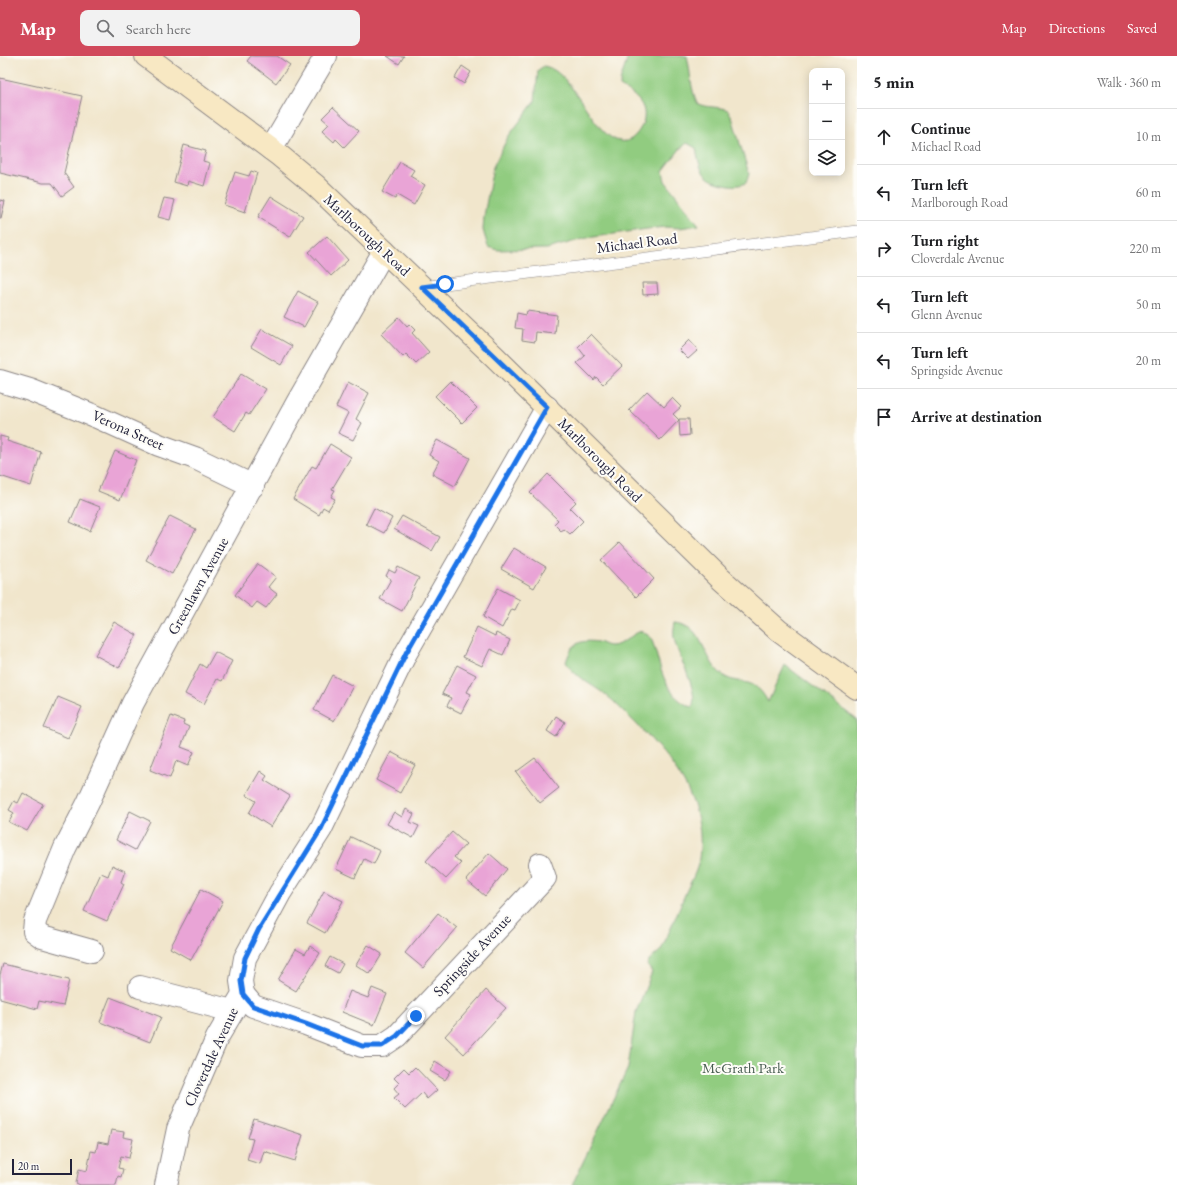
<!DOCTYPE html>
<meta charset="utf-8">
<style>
body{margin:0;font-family:"EB Garamond",serif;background:#f2f2f2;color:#202124}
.controls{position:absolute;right:12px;top:12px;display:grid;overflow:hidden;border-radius:8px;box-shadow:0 2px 10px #0003}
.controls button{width:36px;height:36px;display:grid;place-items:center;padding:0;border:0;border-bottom:1px solid #e0e0e0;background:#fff;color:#202124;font:20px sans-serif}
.scale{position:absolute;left:12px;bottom:10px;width:60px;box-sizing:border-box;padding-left:4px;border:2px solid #22223b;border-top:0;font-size:11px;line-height:14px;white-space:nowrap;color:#22223b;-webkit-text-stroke:3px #fdfcf7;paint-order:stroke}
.stop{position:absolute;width:12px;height:12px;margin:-9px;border:3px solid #1a73e8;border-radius:50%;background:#fff}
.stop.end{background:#1a73e8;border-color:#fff;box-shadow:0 1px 4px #0008}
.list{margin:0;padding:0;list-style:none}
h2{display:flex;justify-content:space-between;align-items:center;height:52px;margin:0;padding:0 16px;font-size:17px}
h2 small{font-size:13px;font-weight:400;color:#757577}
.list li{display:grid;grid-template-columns:26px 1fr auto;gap:12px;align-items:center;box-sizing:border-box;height:56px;padding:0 16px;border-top:1px solid #e0e0e0}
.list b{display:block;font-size:15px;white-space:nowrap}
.list p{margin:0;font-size:13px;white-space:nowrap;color:#757577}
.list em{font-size:13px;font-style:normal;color:#757577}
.icon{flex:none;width:22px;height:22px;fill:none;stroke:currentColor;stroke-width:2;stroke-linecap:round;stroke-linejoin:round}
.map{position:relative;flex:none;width:857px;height:1129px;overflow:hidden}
header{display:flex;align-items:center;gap:24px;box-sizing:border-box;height:56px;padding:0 20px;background:#d1495b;color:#fff}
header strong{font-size:19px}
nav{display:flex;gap:22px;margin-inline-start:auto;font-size:14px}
.search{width:280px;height:36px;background:#f2f2f2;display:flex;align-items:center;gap:10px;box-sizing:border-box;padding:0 14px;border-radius:8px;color:#757577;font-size:15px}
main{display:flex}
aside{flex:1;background:#fff}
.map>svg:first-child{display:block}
</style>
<header>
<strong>Map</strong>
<div class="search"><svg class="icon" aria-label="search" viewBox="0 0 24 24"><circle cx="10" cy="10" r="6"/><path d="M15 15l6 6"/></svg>Search here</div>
<nav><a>Map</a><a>Directions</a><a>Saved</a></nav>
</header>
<main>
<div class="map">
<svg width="857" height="1129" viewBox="0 0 857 1129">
<rect width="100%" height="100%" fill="#fdfcf7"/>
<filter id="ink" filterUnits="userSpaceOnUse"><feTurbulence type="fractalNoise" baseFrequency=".025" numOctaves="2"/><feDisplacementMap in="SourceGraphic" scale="8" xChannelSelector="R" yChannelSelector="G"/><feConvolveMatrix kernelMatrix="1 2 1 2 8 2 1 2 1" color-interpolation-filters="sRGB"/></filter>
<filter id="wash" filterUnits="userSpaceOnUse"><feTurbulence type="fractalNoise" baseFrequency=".012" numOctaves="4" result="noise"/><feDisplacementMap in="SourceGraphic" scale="16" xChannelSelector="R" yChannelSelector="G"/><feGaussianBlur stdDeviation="0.9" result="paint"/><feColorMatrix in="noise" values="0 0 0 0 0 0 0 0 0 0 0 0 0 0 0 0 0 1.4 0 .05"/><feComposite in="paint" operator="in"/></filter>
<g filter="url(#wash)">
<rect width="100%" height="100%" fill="#f1e6cc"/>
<g fill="#91cc80" stroke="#5a775e">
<path d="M628,0H687C691,16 690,34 698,48C708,52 718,50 728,54L732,61L749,118L746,127C738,130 733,130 724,128C702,124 700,113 696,92L687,87L680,93L663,115L665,125L699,169L680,172L665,171L647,173L587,182L547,193L497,194L488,191L483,174L484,160L493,111L508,81L535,45L538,14L544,10C576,15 596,92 627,85C633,83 637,78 640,73C652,52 637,40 620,30C620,19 626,11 628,0Z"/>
<path d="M675,566C701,568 703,599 718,615C736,634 752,615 768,646L785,609L857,664V1129H572L628,1012L636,956L652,916L647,909L650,904L661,894C670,875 678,855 686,836C690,827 696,817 698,808C712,737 658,689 612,644C597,630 576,624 566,606C572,588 578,583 598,586C602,587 606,590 610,590C622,590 630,579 641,575C643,577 647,578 649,580C653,584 654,592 656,597C662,619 669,643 692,651C700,636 677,600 674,582C673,577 674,571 675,566Z"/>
</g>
<g id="blocks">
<g fill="#e9a4d6">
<path d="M251,0H277L290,9L276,27L247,5Z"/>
<path d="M387,0H404L399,8Z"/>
<path d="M462,10L471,16L464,28L455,22Z"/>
<path d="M0,22L82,40L64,117L74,131L62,140L52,127H43L0,117Z"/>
<path d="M333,51L359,75L344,91L336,83L334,86L322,75L329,68L322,62Z"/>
<path d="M184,89L206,95L203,105L210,107L204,130L188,125L187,130L174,126Z"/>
<path d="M400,106L414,114L410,120L425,129L414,149L397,139L395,143L382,136Z"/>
<path d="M251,115L257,117L245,156L224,149L235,116L249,120Z"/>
<path d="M271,140L303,160L290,181L258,161Z"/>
<path d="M164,142L175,144L170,164L158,161Z"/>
<path d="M0,144L5,145L1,162H0Z"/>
<path d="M327,180L348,204L331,220L309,196Z"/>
<path d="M642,227H657L658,238L643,239Z"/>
<path d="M298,235L318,246L304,271L284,261Z"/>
<path d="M527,255L557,259L555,278L536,276L535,286L522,284L523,273L515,272L517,257L526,259Z"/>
<path d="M399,261L407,270L409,268L415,274L412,277L429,296L416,308L406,298L403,301L381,278Z"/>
<path d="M262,273L292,290L281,309L251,291Z"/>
<path d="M591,278L622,310L603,328L596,321L594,324L577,307L585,300L578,291Z"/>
<path d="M689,284L698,294L688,303L679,294Z"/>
<path d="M241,318L266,333L249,359L246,357L235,375L213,361Z"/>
<path d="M450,325L477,352L462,367L435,340Z"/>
<path d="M348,326L369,337L356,363L362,367L353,384L338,377L348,357L336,351Z"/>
<path d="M647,335L664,351L672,342L681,351L673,358L679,364L660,384L629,354Z"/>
<path d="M679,363H689L690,379L680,380Z"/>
<path d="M0,380L8,382L7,385L41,396L31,430L0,420Z"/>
<path d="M437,384L470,402L455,430L432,418L439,405L429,399Z"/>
<path d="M330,388L351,401L332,433L335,434L331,441L335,443L328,454L323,451L319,459L293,443L312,410L316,412Z"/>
<path d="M115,395L136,404L120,444L98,435Z"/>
<path d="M548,418L576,446L570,452L583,465L570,478L564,473L561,475L554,468L558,464L530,437Z"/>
<path d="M80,443L100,451L90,475L70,466Z"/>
<path d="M374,452L392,462L384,477L366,468Z"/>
<path d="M170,460L196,473L172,518L146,504Z"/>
<path d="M402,460L440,481L432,495L394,473Z"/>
<path d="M620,486L654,523L636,541L601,504Z"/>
<path d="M514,492L546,511L534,532L501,513Z"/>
<path d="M258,508L276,521L268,531L277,538L266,552L257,546L252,552L235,539Z"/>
<path d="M398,511L419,522L402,555L380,543L391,523L386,520L389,514L395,517Z"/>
<path d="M498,532L520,544L515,554L512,553L502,572L483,561Z"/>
<path d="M114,566L137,579L119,612L95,599Z"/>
<path d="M477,571L495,580L496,577L510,584L503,599L490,593L482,610L463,601Z"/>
<path d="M215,596L232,605L222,625L217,623L204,648L185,638L200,608L206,612Z"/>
<path d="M457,609L476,619L467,636L471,638L461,657L447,650L451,642L442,638Z"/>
<path d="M332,619L353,630L334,665L314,654Z"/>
<path d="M58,641L82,651L68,682L44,672Z"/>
<path d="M171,660L184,665L183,668L189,671L181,691L194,696L188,710L176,705L170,722L150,714Z"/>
<path d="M556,660L565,666L556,681L547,675Z"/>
<path d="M391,696L415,709L400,737L376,724Z"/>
<path d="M535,702L559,732L540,747L516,716Z"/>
<path d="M260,715L267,720L264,724L290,740L271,771L249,757L256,745L246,739Z"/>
<path d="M23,737L43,748L27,775L9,766L14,757L9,754L14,745L18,747Z"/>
<path d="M406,753L414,758L410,766L419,770L413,782L387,768L394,756L402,761Z"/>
<path d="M130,755L150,765L135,794L116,784Z"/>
<path d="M452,776L466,788L454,801L461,807L446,823L426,805Z"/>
<path d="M351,781L380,795L374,808L364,803L355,822L336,813Z"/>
<path d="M489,797L507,813L485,840L466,824Z"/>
<path d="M112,809L125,815L121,826L124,828L107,865L84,855L101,817L108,820Z"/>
<path d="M201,833L223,845L191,904L170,892Z"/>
<path d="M324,835L343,845L325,877L307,867Z"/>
<path d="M438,857L457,872L423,912L405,897Z"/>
<path d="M368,889L382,898L370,918L356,909Z"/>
<path d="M310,890L320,897L296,935L278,924L296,893L305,898Z"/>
<path d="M330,901L343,908L338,917L325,910Z"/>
<path d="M3,908L69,924L63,950L39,945L37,953L0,943V919Z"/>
<path d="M372,932L387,938L374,969L342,956L350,935L368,942Z"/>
<path d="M486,934L506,952L464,998L445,980Z"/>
<path d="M110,941L161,961L150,986L100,966Z"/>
<path d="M435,1005L451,1015L445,1024L430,1015Z"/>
<path d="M415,1011L437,1034L427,1043L422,1037L405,1053L394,1042L399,1038L394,1032L399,1027L394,1022L404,1012L409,1017Z"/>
<path d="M254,1063L303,1079L295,1105L264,1095L260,1108L247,1104L253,1083L248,1082Z"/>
<path d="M111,1074L124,1076L123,1081L133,1083L129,1102L121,1100L118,1112L123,1113L121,1121L118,1120L116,1129H80L76,1127L79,1113L87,1115L91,1095L96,1096L98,1086L108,1088Z"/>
</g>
</g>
</g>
<g filter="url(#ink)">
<use href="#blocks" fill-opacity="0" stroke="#8a8484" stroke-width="1"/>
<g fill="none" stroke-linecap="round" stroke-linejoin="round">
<defs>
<path id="lane" d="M422,231L857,175"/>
<g id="street">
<path d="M271,93L326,0"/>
<path d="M0,325L30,334L97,361L159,389L195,402L253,430"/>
<path d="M92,895L42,881L34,875L35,865L65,792L88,747L133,647L297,347L384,195"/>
<path d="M140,931L232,955"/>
<path d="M243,938L253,950L306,968L362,990H382L397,980L545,822L540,808"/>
<path d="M166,1129L178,1073L217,982L243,938L241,925L245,902L280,837L321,773L406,597L547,351"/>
</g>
<path id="secondary" d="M146,0L280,100L315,129L494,300L721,523L779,575L857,632"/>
</defs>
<use href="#lane" stroke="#8a8484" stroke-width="12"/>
<use href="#street" stroke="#8a8484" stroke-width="24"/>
<use href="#secondary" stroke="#8a8484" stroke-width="24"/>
<use href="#lane" stroke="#fff" stroke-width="11"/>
<use href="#street" stroke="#fff" stroke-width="22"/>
<use href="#secondary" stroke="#f8e8c3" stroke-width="22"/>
</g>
</g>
<g fill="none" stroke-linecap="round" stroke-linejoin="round" filter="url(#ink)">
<path stroke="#1a73e8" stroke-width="5" d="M416,960L397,980L382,990H362L306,968L253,950L243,938L241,925L245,902L259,873L321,773L406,597L547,351L422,231L445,228"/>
</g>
<g text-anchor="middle" stroke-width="4" stroke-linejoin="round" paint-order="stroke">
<g font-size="15" fill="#22223b" stroke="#fdfcf7">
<text transform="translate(367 179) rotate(43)" y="5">Marlborough Road</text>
<text transform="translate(637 187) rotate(-7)" y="5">Michael Road</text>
<text transform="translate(128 374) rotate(24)" y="5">Verona Street</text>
<text transform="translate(600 404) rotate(45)" y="5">Marlborough Road</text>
<text transform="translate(198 530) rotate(-61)" y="5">Greenlawn Avenue</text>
<text transform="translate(472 899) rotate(-47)" y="5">Springside Avenue</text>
<text transform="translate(211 1001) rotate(-65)" y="5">Cloverdale Avenue</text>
</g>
<g font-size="15" fill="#495e53" stroke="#fdfcf7">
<text x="743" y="1017">McGrath Park</text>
</g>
</g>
</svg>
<div class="controls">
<button>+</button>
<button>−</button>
<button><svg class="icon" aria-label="layers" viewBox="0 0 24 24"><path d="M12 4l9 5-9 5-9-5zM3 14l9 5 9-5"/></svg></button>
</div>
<div class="scale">20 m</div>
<div class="stop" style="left:445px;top:228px"></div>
<div class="stop end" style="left:416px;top:960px"></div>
</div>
<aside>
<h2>5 min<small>Walk · 360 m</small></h2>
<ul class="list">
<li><svg class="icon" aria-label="ahead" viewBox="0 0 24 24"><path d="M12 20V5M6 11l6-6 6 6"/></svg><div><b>Continue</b><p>Michael Road</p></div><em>10 m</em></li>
<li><svg class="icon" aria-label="left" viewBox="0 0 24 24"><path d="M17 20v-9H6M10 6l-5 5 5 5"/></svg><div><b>Turn left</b><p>Marlborough Road</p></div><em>60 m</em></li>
<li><svg class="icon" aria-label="right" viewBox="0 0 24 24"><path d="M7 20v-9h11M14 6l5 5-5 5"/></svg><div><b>Turn right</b><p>Cloverdale Avenue</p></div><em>220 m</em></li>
<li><svg class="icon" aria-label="left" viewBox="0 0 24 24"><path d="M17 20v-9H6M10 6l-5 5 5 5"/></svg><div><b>Turn left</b><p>Glenn Avenue</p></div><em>50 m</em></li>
<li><svg class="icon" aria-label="left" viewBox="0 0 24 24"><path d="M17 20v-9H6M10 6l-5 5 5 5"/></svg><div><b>Turn left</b><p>Springside Avenue</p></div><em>20 m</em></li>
<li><svg class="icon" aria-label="arrive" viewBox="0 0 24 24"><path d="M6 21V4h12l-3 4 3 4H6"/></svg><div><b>Arrive at destination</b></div></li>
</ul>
</aside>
</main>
